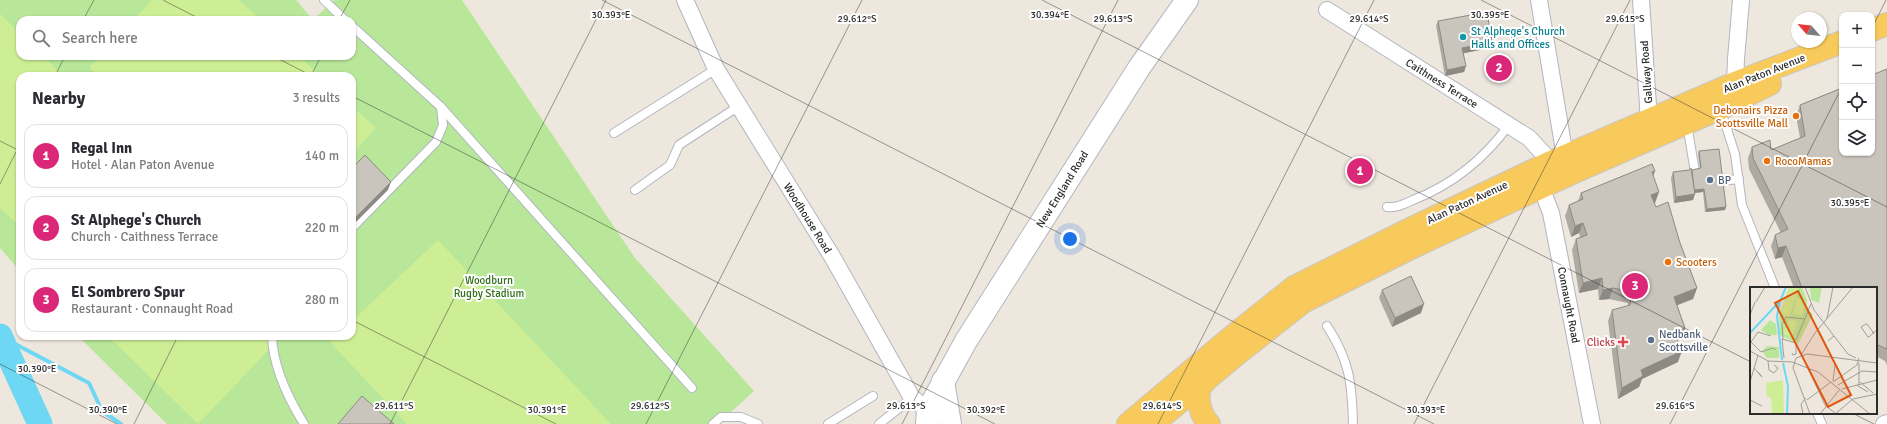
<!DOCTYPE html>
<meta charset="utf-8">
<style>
body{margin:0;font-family:Signika,sans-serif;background:#f2f2f3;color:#2b2b33}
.controls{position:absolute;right:12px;top:12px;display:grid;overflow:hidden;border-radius:8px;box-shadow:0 1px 3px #0004}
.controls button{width:36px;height:36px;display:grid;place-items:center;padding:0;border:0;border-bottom:1px solid #e1e1e2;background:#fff;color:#2b2b33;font:20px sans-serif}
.compass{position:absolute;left:1791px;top:12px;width:36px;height:36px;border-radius:50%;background:#fff;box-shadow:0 1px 3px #0004;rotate:297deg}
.you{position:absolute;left:1070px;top:239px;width:14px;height:14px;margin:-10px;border:3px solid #fff;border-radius:50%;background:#1a73e8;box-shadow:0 0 0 6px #1a73e833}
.badge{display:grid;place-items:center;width:26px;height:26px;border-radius:50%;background:#db2777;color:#fff;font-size:13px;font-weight:700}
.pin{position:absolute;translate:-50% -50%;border:2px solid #fff;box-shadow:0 1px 4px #0006}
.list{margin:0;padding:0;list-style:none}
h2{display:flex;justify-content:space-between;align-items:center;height:52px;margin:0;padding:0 16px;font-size:17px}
h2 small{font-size:13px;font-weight:400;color:#7c7c81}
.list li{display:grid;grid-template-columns:26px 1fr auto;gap:12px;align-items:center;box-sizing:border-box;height:64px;margin:0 8px 8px;padding:0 8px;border:1px solid #e1e1e2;border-radius:12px}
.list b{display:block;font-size:15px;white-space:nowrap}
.list p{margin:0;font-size:13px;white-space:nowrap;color:#7c7c81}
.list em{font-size:13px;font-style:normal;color:#7c7c81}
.icon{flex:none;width:22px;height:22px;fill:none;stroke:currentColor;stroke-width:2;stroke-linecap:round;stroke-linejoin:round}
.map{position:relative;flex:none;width:1887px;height:424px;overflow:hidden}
.search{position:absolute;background:#fff;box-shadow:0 1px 3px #0004;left:16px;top:16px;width:340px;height:44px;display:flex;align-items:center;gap:10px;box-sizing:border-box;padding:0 14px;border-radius:12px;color:#7c7c81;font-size:15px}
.panel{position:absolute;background:#fff;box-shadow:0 1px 3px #0004;left:16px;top:72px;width:340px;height:268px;border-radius:12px}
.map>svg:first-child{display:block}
</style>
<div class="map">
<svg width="1887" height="424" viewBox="0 0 1887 424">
<rect width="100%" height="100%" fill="#eee7de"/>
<path fill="#b8e799" d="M0,0H296L313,20H20V56H352V20H313L334,0H462L635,258L754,391L718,424H167L78,336H352V76H20V271L0,248Z"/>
<g fill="#cdee94">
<path d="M152,0H239L261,20H134Z"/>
<path d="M0,14L20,33V56H43L63,76H20V219L16,223L0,208Z"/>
<path d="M100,56H299L320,76H99L89,67Z"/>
<path d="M352,106L376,128L352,154Z"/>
<path d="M438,240L611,424H407L330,342L336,336H352V321Z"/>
<path d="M108,336H282L198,424Z"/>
</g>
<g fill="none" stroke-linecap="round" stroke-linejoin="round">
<path stroke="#6ed7f4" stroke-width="4" d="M0,336L89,383L102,411L121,424"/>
<path stroke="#6ed7f4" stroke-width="25" d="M0,336L40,424"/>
<defs>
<g id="lane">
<path d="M324,0L345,20"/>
<path d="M352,26L441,107L692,388"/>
<path d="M1719,111L1724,120L1735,154L1742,205L1775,288"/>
<path d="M1687,124L1695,172"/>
<path d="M614,133L716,69"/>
<path d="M1721,181L1739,179"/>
<path d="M635,190L670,165L679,145L739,106"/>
<path d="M1387,207C1397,208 1404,204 1413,200C1452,185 1484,159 1509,125"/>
<path d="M352,228L436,142L443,125L441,107"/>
<path d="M1327,326C1350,361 1352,384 1353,424"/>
<path d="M272,336C273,366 288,398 304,424"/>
<path d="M1817,413L1822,424"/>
<path d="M713,424L721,417H741L758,424"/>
<path d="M828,424L873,396"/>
<path d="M879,424L912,398"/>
</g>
<g id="street">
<path d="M685,0L716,69L833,258L912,398L936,416"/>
<path d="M1539,0L1565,157"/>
<path d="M1641,0L1649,121"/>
<path d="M1327,10L1529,138L1551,162"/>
<path d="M1735,83L1736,59L1741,0"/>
<path d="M1541,187L1551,213L1592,424"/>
<path d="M1884,424L1887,423"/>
</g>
<g id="secondary">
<path d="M943,381L950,424"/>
<path d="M927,424L928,410L966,341L1139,68L1187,0"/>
</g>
<g id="primary">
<path d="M1872,30L1887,24"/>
<path d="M1207,378C1205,381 1202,385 1200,388C1196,399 1201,416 1209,424"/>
<path d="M1128,424L1228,340L1294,287L1408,230L1551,162L1735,83L1842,42"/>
<path d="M1153,424L1237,354L1303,302L1415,246L1572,173L1719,109L1770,84"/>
</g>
</defs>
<use href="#lane" stroke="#b2b6c0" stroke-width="10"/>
<use href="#street" stroke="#b2b6c0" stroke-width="18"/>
<use href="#secondary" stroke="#b2b6c0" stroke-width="24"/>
<use href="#primary" stroke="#c8c8c8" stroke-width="24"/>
<use href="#lane" stroke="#fff" stroke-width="8"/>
<use href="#street" stroke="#fff" stroke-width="16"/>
<use href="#secondary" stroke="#fff" stroke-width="22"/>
<use href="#primary" stroke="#f7ca5b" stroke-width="22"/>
</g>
<g fill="#ada9a3">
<path d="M1438,21L1490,48L1463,53L1466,66L1464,72L1445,76L1436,26Z"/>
<path d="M1887,69V365L1885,361L1876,356V288H1794L1782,257L1775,259L1771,246L1775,235L1781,233L1749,169L1748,158L1752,147L1771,150L1800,138L1796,116L1800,105Z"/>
<path d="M1699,151L1725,210L1705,212L1703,192L1695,193L1693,200L1674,203L1671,178L1673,172L1692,170L1700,169L1698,154Z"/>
<path d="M1653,176L1655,203H1654L1656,207L1680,243L1697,288L1693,299L1677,305L1685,328L1681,339L1678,340V362L1642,379L1639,387L1618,399L1608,321L1612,310L1628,306V303L1609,299L1599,300L1598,289L1579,293L1572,250L1576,239L1580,237L1579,233L1571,237L1565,216L1569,205L1578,201L1581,193Z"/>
<path d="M1382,290L1421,313L1392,327L1379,298Z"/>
</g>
<g fill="#8d8a84">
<path d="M1492,42L1490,48L1460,54L1462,48Z"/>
<path d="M1466,66L1464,72L1445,76L1447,70Z"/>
<path d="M1655,171L1651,182L1652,172Z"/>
<path d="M391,182L388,190L352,226V221Z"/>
<path d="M1704,189L1703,192L1692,193L1693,190Z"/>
<path d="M1659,192L1655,203L1647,206L1651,195Z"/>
<path d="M1695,194L1693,200L1674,203L1676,197Z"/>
<path d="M1726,207L1725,210L1705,212L1707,209Z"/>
<path d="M1583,223L1579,233L1571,237L1575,226Z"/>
<path d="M1786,246L1782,257L1775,259L1778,248Z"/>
<path d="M1602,278L1598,289L1579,293L1583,283Z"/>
<path d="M1613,288L1609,299L1599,300L1603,290Z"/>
<path d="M1697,288L1693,299L1670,308L1674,297Z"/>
<path d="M1424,304L1421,313L1392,327L1395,318Z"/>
<path d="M1685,328L1681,339L1670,343L1674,333Z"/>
<path d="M1682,351L1678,362L1642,379L1639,387L1618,399L1622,388L1641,370Z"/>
</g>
<g fill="#c9c5bd" stroke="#8d8a84">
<path d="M1487,12L1492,42L1462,48L1466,66L1447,70L1438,21Z"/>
<path d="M1887,69V349L1876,344V288H1802L1786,246L1778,248L1775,235L1788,229L1753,158L1752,147L1770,140L1771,150L1805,136L1800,105L1842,88V153H1872V75Z"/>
<path d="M1719,149L1726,207L1707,209L1704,189L1694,190L1692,170L1701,168L1699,151Z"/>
<path d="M365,155L391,182L352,221V168Z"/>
<path d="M1652,164L1655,171L1652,172L1659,192L1651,195L1656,207L1668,202L1680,243L1697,288L1674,297L1685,328L1674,333L1682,351L1641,370L1643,376L1622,388L1612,310L1630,305L1632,292L1613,288L1603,290L1602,278L1583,283L1576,239L1587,235L1583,223L1575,226L1569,205L1583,199L1581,193Z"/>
<path d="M1691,168L1695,194L1676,197L1673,172L1689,170Z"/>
<path d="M1411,276L1424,304L1395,318L1382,290Z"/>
<path d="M362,396L394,424H338Z"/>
</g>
<path fill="none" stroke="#2c2c2c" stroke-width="1" stroke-opacity="0.45" d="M163,0L202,20M602,0L1434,424M1042,0L1751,362M1481,0L1887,207M83,20L94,0M339,20L350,0M1872,28L1886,0M273,56L312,76M55,76L65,56M311,76L321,56M352,96L995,424M0,141L20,151M0,184L20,144M352,320L556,424M0,364L117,424M1852,413L1874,424M134,424L178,336M390,424L606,0M646,424L862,0M902,424L1118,0M1158,424L1374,0M1414,424L1630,0M1670,424L1842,87"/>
<circle fill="#0f9aa8" stroke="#fff" stroke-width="1.5" cx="1463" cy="37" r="4"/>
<g fill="#e8710a" stroke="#fff" stroke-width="1.5">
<circle cx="1796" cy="116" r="4"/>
<circle cx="1767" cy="161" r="4"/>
<circle cx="1668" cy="262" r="4"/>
</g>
<g fill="#5c6f8a" stroke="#fff" stroke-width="1.5">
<circle cx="1710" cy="180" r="4"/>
<circle cx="1651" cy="340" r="4"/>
</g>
<path fill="#e0444e" stroke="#fff" stroke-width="1.5" d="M1621 336h4v4h4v4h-4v4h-4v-4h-4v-4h4z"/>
<g text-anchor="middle" stroke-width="4" stroke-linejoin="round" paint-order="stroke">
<g font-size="11" fill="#0d838f" stroke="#fff" text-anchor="start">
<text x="1471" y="35">St Alphege's Church<tspan x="1471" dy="13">Halls and Offices</tspan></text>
</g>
<g font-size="11" fill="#2c2c2c" stroke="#fff">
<text transform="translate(1646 72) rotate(-94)" y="4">Gallway Road</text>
<text transform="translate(1764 73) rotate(-22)" y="4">Alan Paton Avenue</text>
<text transform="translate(1442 83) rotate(32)" y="4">Caithness Terrace</text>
<text transform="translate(1062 189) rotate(-58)" y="4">New England Road</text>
<text transform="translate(1467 202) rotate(-25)" y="4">Alan Paton Avenue</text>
<text transform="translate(808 218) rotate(58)" y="4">Woodhouse Road</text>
<text transform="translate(1569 305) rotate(79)" y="4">Connaught Road</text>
</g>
<g font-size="11" fill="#c56008" stroke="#fff" text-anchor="start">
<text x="1788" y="114" text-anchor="end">Debonairs Pizza<tspan x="1788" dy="13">Scottsville Mall</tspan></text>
<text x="1775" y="165">RocoMamas</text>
<text x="1676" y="266">Scooters</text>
</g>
<g font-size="11" fill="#4e5e75" stroke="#fff" text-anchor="start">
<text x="1718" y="184">BP</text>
<text x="1659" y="338">Nedbank<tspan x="1659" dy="13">Scottsville</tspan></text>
</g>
<g font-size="11" fill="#2e6e18" stroke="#fff">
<text x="489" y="284">Woodburn<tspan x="489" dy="13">Rugby Stadium</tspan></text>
</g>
<g font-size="11" fill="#be3a42" stroke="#fff" text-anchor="end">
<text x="1615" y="346">Clicks</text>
</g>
</g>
<g transform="translate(1750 287)">
<rect width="127" height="127" fill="#eee7de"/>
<path d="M39,0H52L57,13L56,22L63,27L48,57L30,48L29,29ZM60,0H72L69,16L61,13ZM20,33L26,37L27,48H19L11,43ZM17,59L29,60V71H17L12,64Z" fill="#b8e799"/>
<path d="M40,0H49L45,14L36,12ZM47,11L56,14L52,29L43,26ZM35,12L44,15L39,30L30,27ZM39,32L47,35L42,50L33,47ZM33,93L34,127H22L21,110H17L16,96Z" fill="#cdee94"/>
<path fill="none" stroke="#6ed7f4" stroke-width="2" d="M30,14L27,29L32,73M0,46L30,14L36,0M33,76L38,99L37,127"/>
<path fill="none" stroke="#a09c97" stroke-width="1" d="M55,0L64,23L84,49M6,15L15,0M0,28L5,15M77,32L83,0M124,47L123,46V45L117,37H116L111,40L118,50H119L123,46L127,43M21,49L8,45L1,55L11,65L23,61L26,63M33,52L32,37L36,30L55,32M46,53L61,17M78,54L84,49L98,67L106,71M0,64L18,74L42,75L68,85L120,127M51,68L65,46L103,0M34,71L32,52L46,56V67L43,68L42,66M18,74L19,83L24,86L28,81L24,78M109,76V96M57,79L75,118L86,127M4,81L12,90L8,85M83,94L85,78M0,95L8,68M83,95L107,78L109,71M110,95L123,106M109,96L108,99L118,105M88,98L112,84L127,85M92,102L127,93M0,113L12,119M57,113L81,95M53,127L51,117L56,111M60,127L43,81L46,71L57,67L127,76M70,127L90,102M85,127L103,112L127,107"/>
<path fill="#df570e" fill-opacity="0.15" stroke="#df570e" stroke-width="2" d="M48,4L101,108L78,120L25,16Z"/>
<rect width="127" height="127" fill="none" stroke="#2c2c2c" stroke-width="2"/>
</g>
<g font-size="10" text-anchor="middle" fill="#2c2c2c" stroke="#fff" stroke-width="4" stroke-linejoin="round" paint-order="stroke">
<text x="611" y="18">30.393°E</text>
<text x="1050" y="18">30.394°E</text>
<text x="1490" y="18">30.395°E</text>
<text x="857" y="22">29.612°S</text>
<text x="1113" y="22">29.613°S</text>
<text x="1369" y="22">29.614°S</text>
<text x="1625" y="22">29.615°S</text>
<text x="1850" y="206">30.395°E</text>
<text x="37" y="372">30.390°E</text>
<text x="394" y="409">29.611°S</text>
<text x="650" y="409">29.612°S</text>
<text x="906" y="409">29.613°S</text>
<text x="1162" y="409">29.614°S</text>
<text x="1675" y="409">29.616°S</text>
<text x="108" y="413">30.390°E</text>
<text x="547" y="413">30.391°E</text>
<text x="986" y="413">30.392°E</text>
<text x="1426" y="413">30.393°E</text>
</g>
</svg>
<div class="controls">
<button>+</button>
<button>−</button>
<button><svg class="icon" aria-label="locate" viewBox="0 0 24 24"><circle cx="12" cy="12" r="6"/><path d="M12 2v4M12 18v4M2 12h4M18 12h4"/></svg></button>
<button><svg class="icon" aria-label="layers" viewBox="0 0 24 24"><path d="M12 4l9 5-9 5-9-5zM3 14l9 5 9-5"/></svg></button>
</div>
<svg class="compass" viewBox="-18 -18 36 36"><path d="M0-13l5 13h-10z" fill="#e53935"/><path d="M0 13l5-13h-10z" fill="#7c7c81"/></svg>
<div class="you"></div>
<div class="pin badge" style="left:1360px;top:171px">1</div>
<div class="pin badge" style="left:1499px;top:68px">2</div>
<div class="pin badge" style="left:1635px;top:286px">3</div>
<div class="search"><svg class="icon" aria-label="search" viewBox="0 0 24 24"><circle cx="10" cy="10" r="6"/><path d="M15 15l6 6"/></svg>Search here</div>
<section class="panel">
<h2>Nearby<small>3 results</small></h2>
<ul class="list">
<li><span class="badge">1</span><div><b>Regal Inn</b><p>Hotel · Alan Paton Avenue</p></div><em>140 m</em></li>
<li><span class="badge">2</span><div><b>St Alphege's Church</b><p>Church · Caithness Terrace</p></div><em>220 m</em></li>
<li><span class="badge">3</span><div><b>El Sombrero Spur</b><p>Restaurant · Connaught Road</p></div><em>280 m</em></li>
</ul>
</section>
</div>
